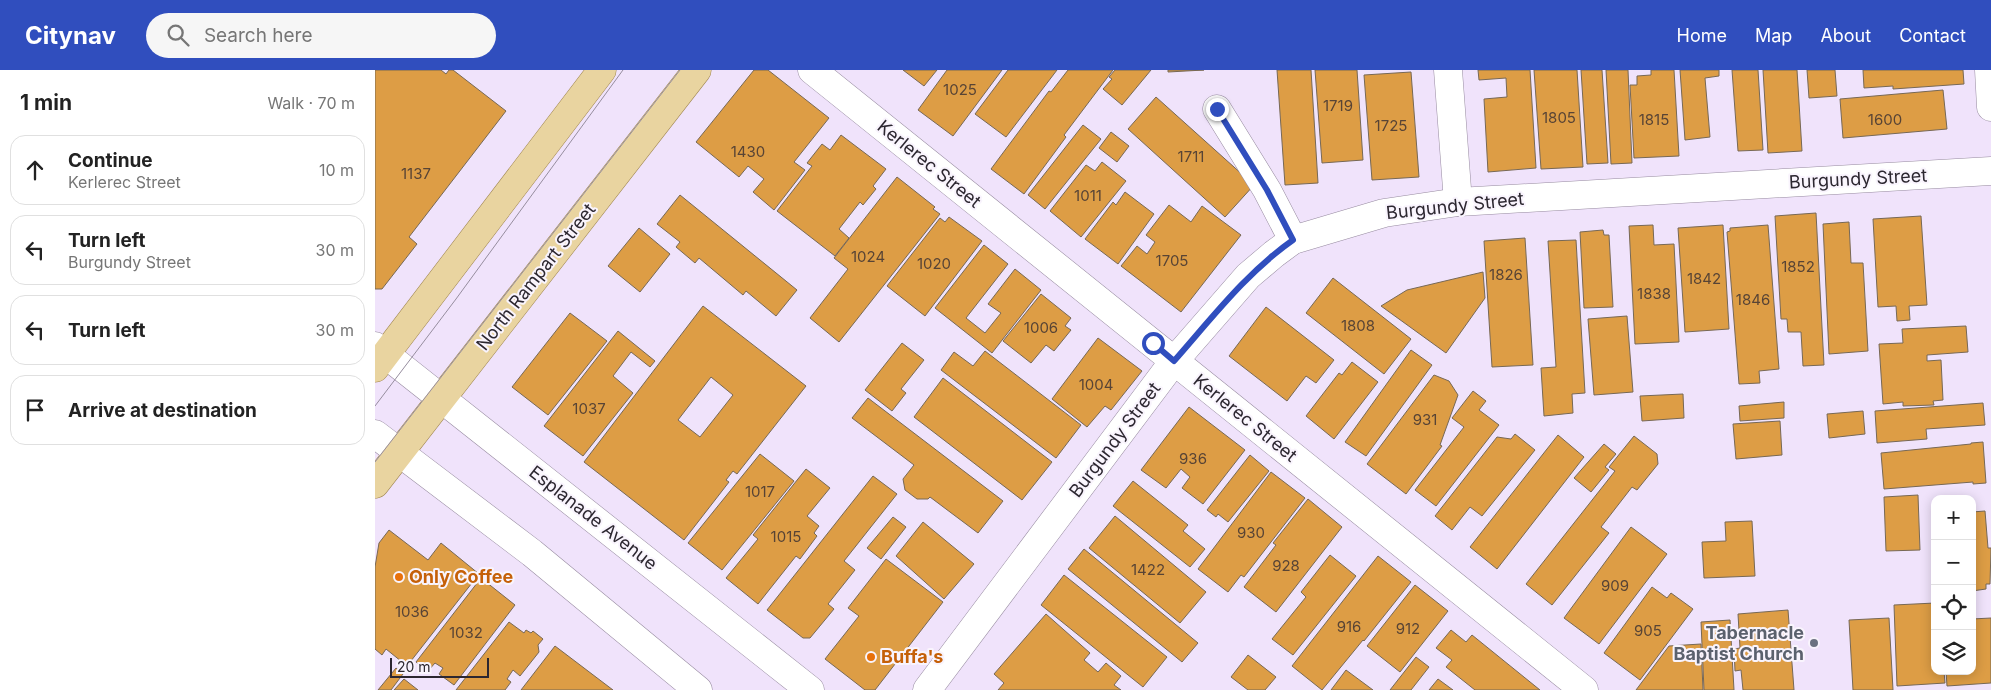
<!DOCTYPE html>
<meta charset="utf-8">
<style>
body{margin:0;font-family:Inter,sans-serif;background:#f6f6f6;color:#222}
.controls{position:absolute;right:15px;bottom:15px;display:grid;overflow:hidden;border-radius:10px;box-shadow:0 2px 12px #0003}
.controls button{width:45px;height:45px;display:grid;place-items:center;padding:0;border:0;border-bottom:1px solid #e0e0e0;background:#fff;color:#222;font:25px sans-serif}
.scale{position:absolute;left:15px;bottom:12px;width:99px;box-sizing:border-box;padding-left:5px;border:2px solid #2c2730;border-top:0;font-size:14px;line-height:18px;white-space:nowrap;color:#2c2730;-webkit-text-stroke:4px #f9f4fd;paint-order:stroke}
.stop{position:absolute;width:15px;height:15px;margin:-11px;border:4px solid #304ebe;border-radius:50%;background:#fff}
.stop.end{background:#304ebe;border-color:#fff;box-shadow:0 1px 5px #0008}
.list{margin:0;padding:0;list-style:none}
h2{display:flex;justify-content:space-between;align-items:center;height:65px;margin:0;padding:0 20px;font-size:21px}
h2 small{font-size:16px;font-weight:400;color:#767676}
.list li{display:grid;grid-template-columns:32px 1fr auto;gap:15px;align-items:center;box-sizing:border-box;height:70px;margin:0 10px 10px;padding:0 10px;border:1px solid #e0e0e0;border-radius:15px}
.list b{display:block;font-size:19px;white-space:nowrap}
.list p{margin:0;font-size:16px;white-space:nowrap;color:#767676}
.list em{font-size:16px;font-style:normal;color:#767676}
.icon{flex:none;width:28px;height:28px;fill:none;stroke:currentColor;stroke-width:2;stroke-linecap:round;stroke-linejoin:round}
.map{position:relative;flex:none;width:1616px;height:620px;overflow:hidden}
header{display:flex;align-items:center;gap:30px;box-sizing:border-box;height:70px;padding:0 25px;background:#304ebe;color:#fff}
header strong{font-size:24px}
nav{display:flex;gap:28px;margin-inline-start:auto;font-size:18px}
.search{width:350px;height:45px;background:#f6f6f6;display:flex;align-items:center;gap:12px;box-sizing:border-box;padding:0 18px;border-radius:28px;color:#767676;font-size:19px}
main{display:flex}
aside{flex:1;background:#fff}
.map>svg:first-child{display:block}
</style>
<header>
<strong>Citynav</strong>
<div class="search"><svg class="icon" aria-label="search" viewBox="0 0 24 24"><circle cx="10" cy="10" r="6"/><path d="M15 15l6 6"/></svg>Search here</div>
<nav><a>Home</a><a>Map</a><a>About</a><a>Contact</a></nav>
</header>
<main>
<aside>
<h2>1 min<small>Walk · 70 m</small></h2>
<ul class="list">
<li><svg class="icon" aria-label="ahead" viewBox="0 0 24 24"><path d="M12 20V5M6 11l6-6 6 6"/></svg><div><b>Continue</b><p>Kerlerec Street</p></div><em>10 m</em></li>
<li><svg class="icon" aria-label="left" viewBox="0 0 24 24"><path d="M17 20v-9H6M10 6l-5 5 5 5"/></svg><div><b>Turn left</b><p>Burgundy Street</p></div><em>30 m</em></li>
<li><svg class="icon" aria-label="left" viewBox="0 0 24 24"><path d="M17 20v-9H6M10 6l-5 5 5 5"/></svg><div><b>Turn left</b></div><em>30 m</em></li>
<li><svg class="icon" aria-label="arrive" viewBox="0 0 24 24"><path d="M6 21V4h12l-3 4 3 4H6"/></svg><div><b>Arrive at destination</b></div></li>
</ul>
</aside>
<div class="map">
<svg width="1616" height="620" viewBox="0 0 1616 620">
<rect width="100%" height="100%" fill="#f0e3fb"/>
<g fill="#dd9d45" stroke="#776855" fill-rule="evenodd">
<path d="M0,0H66L71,4L74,0H78L131,41L34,167L42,174L7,219H0Z"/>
<path d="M379,0H393L454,48L419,92L430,100L399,140L378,122L389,109L373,96L364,107L321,72Z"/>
<path d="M528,0H562L549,16Z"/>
<path d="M572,0H627L578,66L543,40Z"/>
<path d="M633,0H682L631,67L600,44Z"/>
<path d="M693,0H738L689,65L691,67L649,124L616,99L674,21L676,22Z"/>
<path d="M740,0H776L747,35L728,19L737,9L734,7Z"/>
<path d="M793,0H829L793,2Z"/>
<path d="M902,0H936L943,113L910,115Z"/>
<path d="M940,0H982L988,90L947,93Z"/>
<path d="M1103,0H1155L1161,98L1113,102L1109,29L1132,27L1131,8L1104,10Z"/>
<path d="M1159,0H1202L1208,97L1166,99Z"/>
<path d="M1206,0H1227L1233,93L1212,94Z"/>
<path d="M1231,0H1253L1257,93L1236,94Z"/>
<path d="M1276,0H1299L1304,86L1259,88L1255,15H1262V6L1276,5Z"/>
<path d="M1305,0H1344V6L1330,8L1335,67L1310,70Z"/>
<path d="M1357,0H1383L1388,80L1363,81Z"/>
<path d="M1388,0H1422L1427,81L1393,83Z"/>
<path d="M1432,0H1460L1462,26L1434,28Z"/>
<path d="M1488,0H1588L1589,14L1518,19V16L1489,18Z"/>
<path d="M1036,2L1044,107L997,110L989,5Z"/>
<path d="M1568,20L1572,59L1468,68L1465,29Z"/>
<path d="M781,27L879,115L850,147L753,59Z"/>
<path d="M708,55L726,69L670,139L653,125Z"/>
<path d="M736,62L754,76L742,92L724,78Z"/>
<path d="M466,65L511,99L498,116L501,119L488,135L485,132L464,159L474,168L460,186L402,141L437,96L432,93L447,74L455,80Z"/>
<path d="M727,92L751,111L706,167L675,141L711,95L720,101Z"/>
<path d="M522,107L560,137L558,139L565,144L464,272L435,248L473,199L459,188Z"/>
<path d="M750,122L779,144L743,194L710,169L738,132L741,135Z"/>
<path d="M305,125L422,220L401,246L371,221L368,225L324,188L320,193L301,177L305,172L282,154Z"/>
<path d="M794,135L816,152L827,136L866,165L806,242L746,196L762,176L772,184L780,172L771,165Z"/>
<path d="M1441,143L1449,295L1428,296L1426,262H1413L1412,249H1406L1400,146Z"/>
<path d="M1546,146L1552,235L1534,236L1535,250L1522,251L1521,236L1503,237L1498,149Z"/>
<path d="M574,147L607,171L550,246L512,216L565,148L570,152Z"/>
<path d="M1474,152L1476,193H1488L1493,281L1454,284L1448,154Z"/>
<path d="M1278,155L1279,175L1299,174L1304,272L1260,274L1254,156Z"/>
<path d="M1348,155L1354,259L1310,262L1303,158Z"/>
<path d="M1393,155L1404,299L1384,301L1385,313L1364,314L1352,162L1355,161V158Z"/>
<path d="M264,158L295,184L265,222L233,196Z"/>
<path d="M1228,160L1229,165H1234L1238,237L1209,238L1205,162Z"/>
<path d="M1150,168L1158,295L1117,297L1109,171Z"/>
<path d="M1201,170L1210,323L1197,324L1198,343L1169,346L1166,298L1181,297L1173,171Z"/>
<path d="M609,175L633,194L591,248L610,263L626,243L613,234L640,199L666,220L617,283L560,238Z"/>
<path d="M1108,202L1110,228L1071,283L1006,236L1032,220Z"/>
<path d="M958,208L1036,269L1009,304L931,243Z"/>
<path d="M666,224L696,248L690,256L696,260L679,281L671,275L656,293L628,271Z"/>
<path d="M328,236L431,316L362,404L358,401L351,410L354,412L309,470L209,392ZM336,307L358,325L325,367L303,350Z"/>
<path d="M891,237L959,290L941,313L931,306L912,331L854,286Z"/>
<path d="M195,243L232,271L173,345L137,317Z"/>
<path d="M1252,246L1258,322L1219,325L1213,249Z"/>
<path d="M1591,256L1593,282L1552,285V291L1566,290L1568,330L1558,331L1559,335L1528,336V332L1508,334L1504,274L1528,273L1527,259Z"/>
<path d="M243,261L280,291L275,297L256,282L238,306L258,323L208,386L169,356Z"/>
<path d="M723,268L767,301L736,340L730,336L712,357L677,329Z"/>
<path d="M527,273L549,290L526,319L531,323L517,341L490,320Z"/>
<path d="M1036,280L1057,295L991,386L970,372Z"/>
<path d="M610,281L706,355L681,388L566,300L579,282L598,296Z"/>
<path d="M977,292L1003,312L959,369L931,346L964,303L967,305Z"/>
<path d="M1059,305L1074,311L1083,325L1065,375L1067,376L1031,424L992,394Z"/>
<path d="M568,308L677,392L647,430L539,347Z"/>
<path d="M1098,321L1111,331L1104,340L1124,355L1061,436L1040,420L1089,357L1077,348Z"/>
<path d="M1308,324L1309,348L1267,351L1265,326Z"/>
<path d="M493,328L628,431L603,463L555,427L553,429H542L530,420L528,409L539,395L477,348Z"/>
<path d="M1409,332V348L1365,351L1364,336Z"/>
<path d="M1608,333L1610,355L1551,359L1552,369L1502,373L1500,341Z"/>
<path d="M814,337L870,380L828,434L807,418L815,407L806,399L791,418L766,400Z"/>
<path d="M1488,341L1490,364L1454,368L1452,344Z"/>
<path d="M1405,351L1407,385L1361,389L1358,354Z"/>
<path d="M1140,364L1160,380L1107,446L1095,437L1077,460L1060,446L1122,367L1136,369Z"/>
<path d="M1183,365L1209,387L1122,499L1095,477Z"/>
<path d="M1259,366L1282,384L1283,394L1262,420L1257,417L1226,457L1234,463L1177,535L1151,514L1240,401L1234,397Z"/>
<path d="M1608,372L1611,413L1598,414V412L1509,419L1506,383L1596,374V373Z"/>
<path d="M1229,374L1241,384L1230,397L1234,400L1216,422L1199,408Z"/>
<path d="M385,384L419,411L347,500L313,473Z"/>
<path d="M875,385L894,401L853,452L843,444L841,447L832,440Z"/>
<path d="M431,399L455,418L432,446L444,456L439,463L442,466L425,489L421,486L383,534L351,508L383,469L378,465Z"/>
<path d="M896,402L930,428L869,507L866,505L853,522L823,499Z"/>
<path d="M498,406L522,424L469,491L480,500L453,534L459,539L435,568H428L392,540Z"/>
<path d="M758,411L813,455L808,461L830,479L815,497L738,436Z"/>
<path d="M1543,425L1545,480L1511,481L1509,427Z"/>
<path d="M933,429L967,457L901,542L869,517L901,475L898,473Z"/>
<path d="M1610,441L1613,478H1616L1615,514H1611V519L1597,521V442Z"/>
<path d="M740,446L831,522L805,553L714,478Z"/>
<path d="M518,447L531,457L506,489L492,478Z"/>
<path d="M1377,451L1380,506L1329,508L1327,472L1351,471L1350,452Z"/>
<path d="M548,452L599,494L569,529L521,486Z"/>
<path d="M1256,457L1292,484L1224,574L1189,548Z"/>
<path d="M14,460L53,490L66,473L104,504L32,596L11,579L7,585L0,579V497L4,473Z"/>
<path d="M709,479L823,573L807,592L693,499Z"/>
<path d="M955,485L981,506L918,585L897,569L931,527L926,522Z"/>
<path d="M1003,486L1036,512L989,571L988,570L947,620L917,596Z"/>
<path d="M511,489L568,532L500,620H490L450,589L484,546L473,538Z"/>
<path d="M689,505L792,587L768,617L666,535Z"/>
<path d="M106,508L140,535L79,615L64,604L68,598L60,593L53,601L41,592Z"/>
<path d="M1040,515L1073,541L1025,602L992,576Z"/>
<path d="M1277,517L1292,528L1296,523L1318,539L1265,610L1229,583Z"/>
<path d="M1560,533V601H1569L1570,613L1522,616L1519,535Z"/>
<path d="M1413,540L1419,620H1368L1366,600L1360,601L1359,579L1365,578L1363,544Z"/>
<path d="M671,544L715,583L709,590L723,602L731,593L746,606L739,615L746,620H623L629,613L619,604Z"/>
<path d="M1514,548L1518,620H1478L1474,550Z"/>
<path d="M1616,548V613L1572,616L1571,601H1597V549Z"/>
<path d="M1355,550L1359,620H1329L1326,552Z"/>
<path d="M134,552L149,563L151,560L156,563L158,561L168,569L163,575L164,582L145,606L138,600L132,609L136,612L130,620H81Z"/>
<path d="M1076,560L1091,572L1097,565L1165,620H1100L1071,597L1077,590L1061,578Z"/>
<path d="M1326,574L1328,620H1261L1294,576Z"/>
<path d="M180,576L238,620H146Z"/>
<path d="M873,585L901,607L890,620H873L856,607Z"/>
<path d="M1041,587L1054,597L1036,620H1015Z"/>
<path d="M21,598L28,604L16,620H3Z"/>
<path d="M971,600L998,620H956Z"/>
<path d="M29,609L43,620H19Z"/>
<path d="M1063,609L1078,620H1054Z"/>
</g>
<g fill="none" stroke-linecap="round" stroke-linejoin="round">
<defs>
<g id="minor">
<path d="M437,0L1209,620"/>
<path d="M1073,0L1083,132"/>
<path d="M1614,0L1616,37"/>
<path d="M842,39L892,120L918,170"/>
<path d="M0,276L435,620"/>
<path d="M0,364L157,483L323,620"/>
<path d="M552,620L799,291L873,206L899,184L918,170L1009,143L1083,132L1616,101"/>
</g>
<g id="major">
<path d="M0,298L227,0"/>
<path d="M0,414L322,0"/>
</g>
</defs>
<use href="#minor" stroke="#978ba0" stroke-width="29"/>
<use href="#major" stroke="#9e854f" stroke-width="29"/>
<use href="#minor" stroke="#fff" stroke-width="28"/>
<use href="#major" stroke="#e9d4a0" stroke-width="28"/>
<g stroke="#968d9e" stroke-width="1">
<path d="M0,336L81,229L248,0"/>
<path d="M0,392L305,0"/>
</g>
</g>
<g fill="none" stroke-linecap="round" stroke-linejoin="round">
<path stroke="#304ebe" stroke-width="6" d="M778,273L799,291C837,248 871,203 918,170L892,120L842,39"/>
</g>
<g fill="#e8710a" stroke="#f9f4fd" stroke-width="2">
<circle cx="24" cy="507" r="5"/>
<circle cx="496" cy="587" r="5"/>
</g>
<circle fill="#6b7280" stroke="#f9f4fd" stroke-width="2" cx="1439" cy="573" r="5"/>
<g text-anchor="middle" stroke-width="4" stroke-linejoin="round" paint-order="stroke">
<g font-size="15" fill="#584435">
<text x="585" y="25">1025</text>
<text x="963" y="41">1719</text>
<text x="1184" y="53">1805</text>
<text x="1279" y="55">1815</text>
<text x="1510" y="55">1600</text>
<text x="1016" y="61">1725</text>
<text x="373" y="87">1430</text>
<text x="816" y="92">1711</text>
<text x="41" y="109">1137</text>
<text x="713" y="131">1011</text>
<text x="493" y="192">1024</text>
<text x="797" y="196">1705</text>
<text x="559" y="199">1020</text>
<text x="1423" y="202">1852</text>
<text x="1131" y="210">1826</text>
<text x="1329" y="214">1842</text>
<text x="1279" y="229">1838</text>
<text x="1378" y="235">1846</text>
<text x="983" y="261">1808</text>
<text x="666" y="263">1006</text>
<text x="721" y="320">1004</text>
<text x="214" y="344">1037</text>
<text x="1050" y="355">931</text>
<text x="818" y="394">936</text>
<text x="385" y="427">1017</text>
<text x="876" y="468">930</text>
<text x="411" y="472">1015</text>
<text x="911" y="501">928</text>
<text x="773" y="505">1422</text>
<text x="1240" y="521">909</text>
<text x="37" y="547">1036</text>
<text x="974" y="562">916</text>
<text x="1033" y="564">912</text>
<text x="1273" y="566">905</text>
<text x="91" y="568">1032</text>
</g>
<g font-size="18" fill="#2c2730" stroke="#f9f4fd">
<text transform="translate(554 94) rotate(39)" y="6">Kerlerec Street</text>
<text transform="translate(1483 109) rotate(-3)" y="6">Burgundy Street</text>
<text transform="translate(1080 136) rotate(-6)" y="6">Burgundy Street</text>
<text transform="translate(161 207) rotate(-52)" y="6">North Rampart Street</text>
<text transform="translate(870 348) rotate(39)" y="6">Kerlerec Street</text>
<text transform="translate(740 370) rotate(-53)" y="6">Burgundy Street</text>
<text transform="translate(218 448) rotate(38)" y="6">Esplanade Avenue</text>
</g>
<g font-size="18" font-weight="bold" fill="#c56008" stroke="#f9f4fd" text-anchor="start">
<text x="34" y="513">Only Coffee</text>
<text x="506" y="593">Buffa's</text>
</g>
<g font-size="18" font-weight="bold" fill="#5b616d" stroke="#f9f4fd" text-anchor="end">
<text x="1429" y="569">Tabernacle<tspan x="1429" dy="21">Baptist Church</tspan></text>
</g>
</g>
</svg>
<div class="controls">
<button>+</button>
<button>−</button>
<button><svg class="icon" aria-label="locate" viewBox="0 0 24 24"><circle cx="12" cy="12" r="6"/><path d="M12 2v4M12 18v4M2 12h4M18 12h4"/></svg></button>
<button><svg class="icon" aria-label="layers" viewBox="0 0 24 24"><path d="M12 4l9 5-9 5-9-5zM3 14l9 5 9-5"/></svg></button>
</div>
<div class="scale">20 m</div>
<div class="stop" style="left:778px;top:273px"></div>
<div class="stop end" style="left:842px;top:39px"></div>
</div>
</main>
